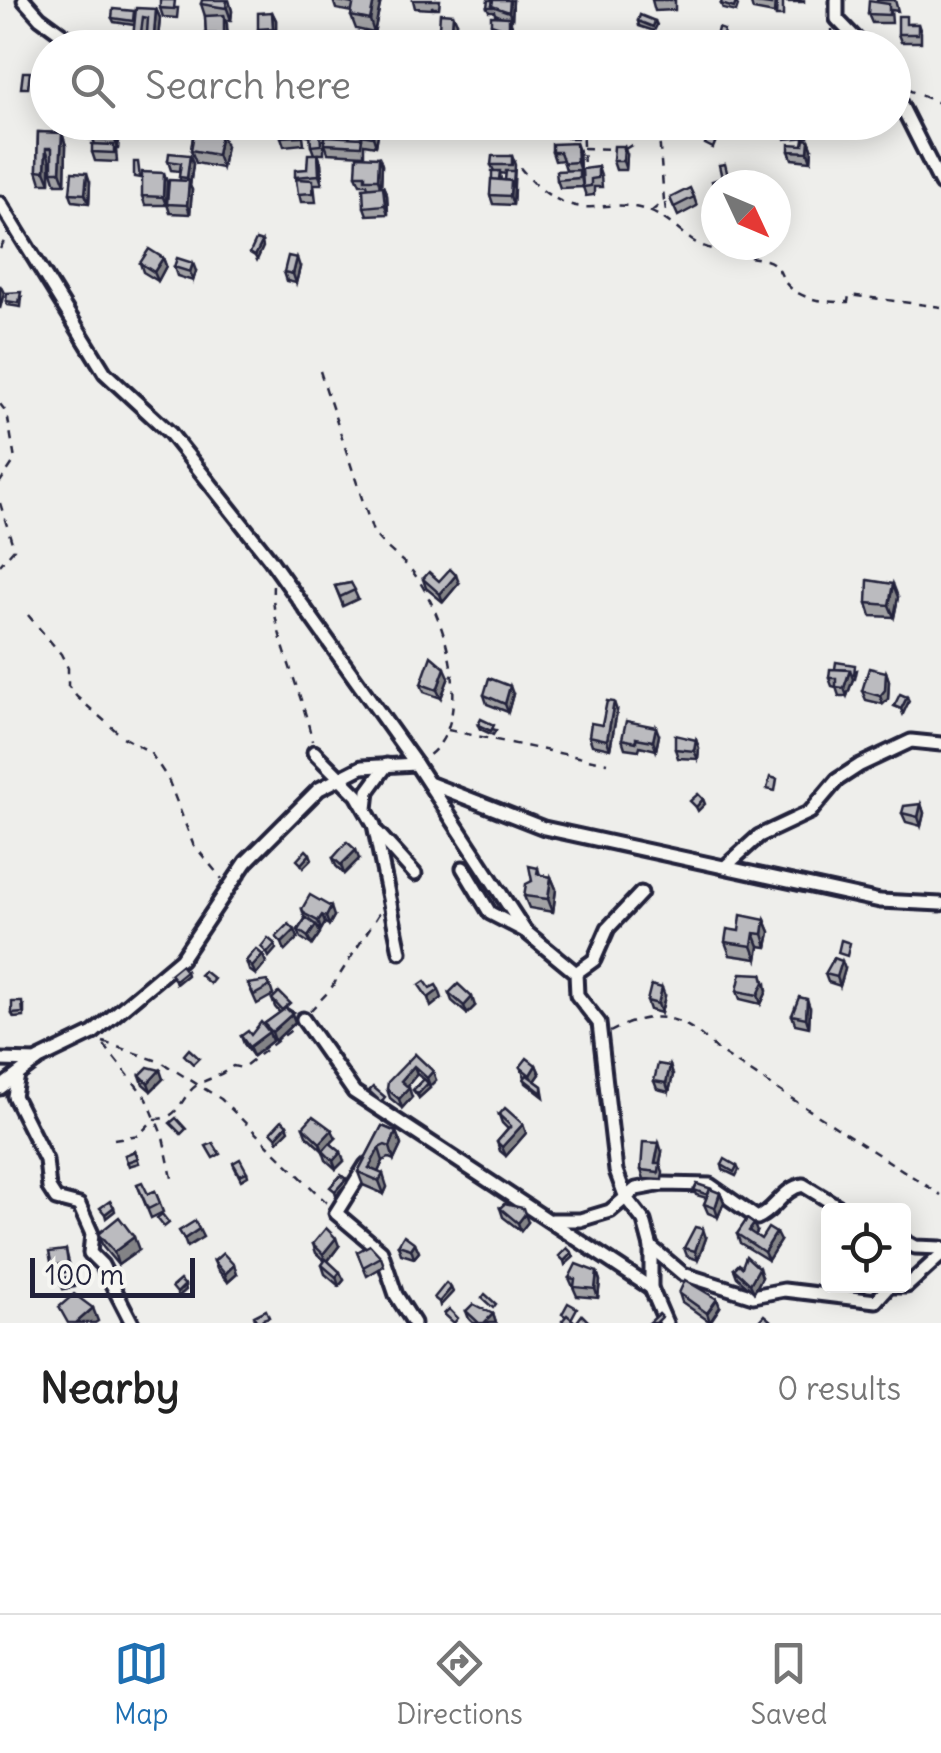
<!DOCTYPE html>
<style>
body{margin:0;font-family:Delius,sans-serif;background:#f2f2f2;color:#222}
.controls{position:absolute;right:30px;bottom:30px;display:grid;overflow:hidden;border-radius:10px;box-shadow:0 5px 25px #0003}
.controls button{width:90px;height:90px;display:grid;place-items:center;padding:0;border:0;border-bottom:2px solid #e0e0e0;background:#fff;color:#222;font:50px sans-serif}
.compass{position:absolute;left:701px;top:170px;width:90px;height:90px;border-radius:50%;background:#fff;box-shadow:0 5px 25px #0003;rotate:134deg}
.scale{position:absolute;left:30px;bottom:25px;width:165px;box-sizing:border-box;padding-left:10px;border:5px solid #22223b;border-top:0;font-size:28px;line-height:35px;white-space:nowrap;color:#22223b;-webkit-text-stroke:8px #f6f6f2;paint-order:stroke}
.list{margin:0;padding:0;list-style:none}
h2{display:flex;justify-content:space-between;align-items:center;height:130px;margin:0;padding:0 40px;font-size:42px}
h2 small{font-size:32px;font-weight:400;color:#767676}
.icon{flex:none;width:55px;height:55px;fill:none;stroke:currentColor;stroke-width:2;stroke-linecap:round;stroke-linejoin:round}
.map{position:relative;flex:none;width:941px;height:1323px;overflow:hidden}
.search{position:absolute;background:#fff;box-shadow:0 5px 25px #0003;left:30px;right:30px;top:30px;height:110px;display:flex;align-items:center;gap:25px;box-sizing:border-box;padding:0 35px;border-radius:55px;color:#767676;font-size:38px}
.sheet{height:290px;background:#fff}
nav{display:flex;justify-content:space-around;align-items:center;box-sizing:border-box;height:140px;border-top:2px solid #e0e0e0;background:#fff;font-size:28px;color:#767676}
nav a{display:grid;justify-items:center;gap:5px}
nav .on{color:#1f6fb2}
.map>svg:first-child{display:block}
</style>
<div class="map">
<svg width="941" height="1323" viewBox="0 0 941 1323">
<rect width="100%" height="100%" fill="#eeeeeb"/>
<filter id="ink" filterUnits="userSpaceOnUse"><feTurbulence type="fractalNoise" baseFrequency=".01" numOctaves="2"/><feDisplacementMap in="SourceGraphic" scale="20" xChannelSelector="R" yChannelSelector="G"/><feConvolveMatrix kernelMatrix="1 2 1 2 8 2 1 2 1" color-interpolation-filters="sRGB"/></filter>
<g filter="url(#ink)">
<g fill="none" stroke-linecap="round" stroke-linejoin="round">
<defs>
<g id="minor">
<path d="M24,0L40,18L81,48"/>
<path d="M837,0V19L865,48"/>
<path d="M894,91L941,184"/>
<path d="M0,203L105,373L170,433L269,558L416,764L525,931L576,973L577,995L599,1023L616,1171L626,1198L644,1221L651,1247V1288L666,1323"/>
<path d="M314,752L357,795L374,825L400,952"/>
<path d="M429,783L544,828L880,901L941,904"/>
<path d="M366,809L368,791L387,765"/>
<path d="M378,833L415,874"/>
<path d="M726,866L759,836L810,812L837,780L860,765L911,741L941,744"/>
<path d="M463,868L490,913L525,931"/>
<path d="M576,973L594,960L608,928L641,893"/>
<path d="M303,1019L354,1092L651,1288"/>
<path d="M0,1060L36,1061"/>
<path d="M18,1075L14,1096L46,1160L49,1188L56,1199L79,1205L92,1234L90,1253L102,1265L132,1323"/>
<path d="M0,1088L39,1059L93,1033L181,959L246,862L319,789L362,767L416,764"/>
<path d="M366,1165L336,1213L381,1251L396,1295L414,1323"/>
<path d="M552,1220H580L610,1211L636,1189L663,1184L710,1185L757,1218C775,1211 783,1188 803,1185L844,1210"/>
<path d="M904,1241L915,1247L941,1248"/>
<path d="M651,1247L683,1274L753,1296L784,1290L876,1301L889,1286H907L941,1255"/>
</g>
</defs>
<use href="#minor" stroke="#22223b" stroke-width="19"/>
<g stroke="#22223b" stroke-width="2.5" stroke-dasharray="8 8" stroke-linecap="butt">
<path d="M832,29L833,48"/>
<path d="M516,41H529L536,48"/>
<path d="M634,48L638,38"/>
<path d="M906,89L941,104"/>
<path d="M582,122L584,169"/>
<path d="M720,122L744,138"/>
<path d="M856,123L857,122"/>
<path d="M583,148L617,149"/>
<path d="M625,149L635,143L649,122"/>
<path d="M510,155C532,184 556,210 596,207C616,205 630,204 649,211C667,218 677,230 693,241C711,253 745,255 766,260C779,264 779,272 785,282C798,300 828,303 848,302L849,295L941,307"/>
<path d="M665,203L667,220"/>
<path d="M652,211L664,201L658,122"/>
<path d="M0,249L8,234"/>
<path d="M320,371L373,532C384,548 400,557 412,571C445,612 479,723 425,758"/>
<path d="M0,404L7,413L15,460L0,482"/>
<path d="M0,503L14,549L0,565"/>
<path d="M273,585C270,631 303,691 312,741"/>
<path d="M28,615L61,654L68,668V686L77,697L123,737L150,752L168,779L193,844L222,879"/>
<path d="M448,730L607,763"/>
<path d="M310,1011L330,990L380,912"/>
<path d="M610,1032C657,1007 683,1015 718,1051L941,1195"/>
<path d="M103,1042L161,1062L221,1099L327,1203"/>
<path d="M104,1045L147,1099L163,1137L172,1178"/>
<path d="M114,1139L139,1135L154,1119C181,1120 180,1096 197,1085C209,1078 221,1076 233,1066L242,1068L294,1028"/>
</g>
<use href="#minor" stroke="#f6f6f2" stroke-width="11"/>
</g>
<g fill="#a1a1a4" stroke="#22223b" stroke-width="2.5" fill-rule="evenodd">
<path d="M333,0H381L374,33L356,29L351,16L352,12L336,9Z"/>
<path d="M413,0H440L439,8H433L432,6V9L415,8Z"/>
<path d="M513,0L512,20H510L512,26V38L494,32L491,24L502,17L495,14L494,11H489L487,7Z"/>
<path d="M652,0H675V10L655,11Z"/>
<path d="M750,0H775L774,14L753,10Z"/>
<path d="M786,0H804V2H787Z"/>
<path d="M877,0H895L898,11L891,10L892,23H872L868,14L877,2Z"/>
<path d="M229,2L232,11L231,20H226L228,40H229L232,48H217L216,43L217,48H207L208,42L206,34L205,16L201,4Z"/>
<path d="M736,2L738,6L736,12L723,9L721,4Z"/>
<path d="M160,8H178L177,18L163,17Z"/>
<path d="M156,9L160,18L157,48L134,25L114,22L112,18L135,16Z"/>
<path d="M272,12L276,20V37L261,38L258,29Z"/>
<path d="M638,21H655L657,25L654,31L639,26Z"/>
<path d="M457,23L455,37L442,36L439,28Z"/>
<path d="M909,24H918L921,32V42H901L898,34Z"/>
<path d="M69,122H89L91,129L90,139L72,136L69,128Z"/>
<path d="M102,122L104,132L119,131L118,149H116L117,162L95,161L92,152L95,144L93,139Z"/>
<path d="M170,122H191L190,128L171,125Z"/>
<path d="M195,122H212L214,132L226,146L222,168L196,163L191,150Z"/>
<path d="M324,122V154H318L321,163L322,184H314L316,202H301L295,177L307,169L314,154L311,146V136L306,135L304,126H302L304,144L284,146L281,137L280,123Z"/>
<path d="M362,122H380L376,146L364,144V155L328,153L325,144L362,138Z"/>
<path d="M563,122L564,129L552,130L551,126Z"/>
<path d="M781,122L782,132L757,137L754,128Z"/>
<path d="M807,122L808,137L785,139L782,131Z"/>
<path d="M38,132L62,133L66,146L65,184H56L52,171V161H50V183H41L37,170Z"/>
<path d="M809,140L812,148L811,161L792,159L789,151L803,145Z"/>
<path d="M579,151L580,171L583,187L560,188L557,180L566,170L563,160L555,161L552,152Z"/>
<path d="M190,155L193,164L190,186L192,190L190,214L170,213L167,204L180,180V171L171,170L168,161Z"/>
<path d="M627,155L626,170H616L613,161Z"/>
<path d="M512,156L515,165L513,205L493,204L490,195L494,171L491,165ZM500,173L506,174L505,180H501Z"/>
<path d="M379,157L382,165L381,186H383L387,195L388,214L367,215L364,207L368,188L367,184H360L356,175Z"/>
<path d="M598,167L601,176L602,187H594V195L586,196L583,187Z"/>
<path d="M90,182L89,203L73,201L70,193Z"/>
<path d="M167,182L166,205H145L142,196Z"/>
<path d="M694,197L697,206L678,216L670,198Z"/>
<path d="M163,258L166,266L158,281L143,272L140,263Z"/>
<path d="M174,267L196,271L193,281L177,276Z"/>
<path d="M300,267L296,283L287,281L284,272Z"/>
<path d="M22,297L21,307L7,305L6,301Z"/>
<path d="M423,579L439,581L459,583L443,602L426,588Z"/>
<path d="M351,583L358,599L343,606L335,586Z"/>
<path d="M898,597L894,617L871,616L867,603Z"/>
<path d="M857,670L855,679H853L847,696H839L836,687L832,686L829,678Z"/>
<path d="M886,672L889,681L888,699L883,704L866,700L862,691Z"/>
<path d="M449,677L441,698L424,692L421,684Z"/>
<path d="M513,694L508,712L487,704L484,695Z"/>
<path d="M617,711L610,749L592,745L589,736Z"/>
<path d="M478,725L496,730L493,735L480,729Z"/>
<path d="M659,735L656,750L640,746L639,750L625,748L622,739Z"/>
<path d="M696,740L699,748L698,759L678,758L675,749Z"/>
<path d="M921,804L924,813L921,826L906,822L902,813Z"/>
<path d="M333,858L359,859L344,874L336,866Z"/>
<path d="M538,868L540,875L551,877L556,889L553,912L529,908L524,896Z"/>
<path d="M302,909L334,916L329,925L325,923L321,930L318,928L320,933L312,945L301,938L298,930L305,919Z"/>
<path d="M765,920L770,932L767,947L759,946L757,959L730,955L725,942L739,931Z"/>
<path d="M263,955L266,963L256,975L249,970L246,961Z"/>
<path d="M845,969L840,986L828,982L825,974Z"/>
<path d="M766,983L767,991L761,1004L740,999L737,991Z"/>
<path d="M248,984L270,986L273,995L257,1004Z"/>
<path d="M449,993L475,1006L467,1014L452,1001Z"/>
<path d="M665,996L661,1013L650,1010L647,1001Z"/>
<path d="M272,999L293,1012L291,1013L295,1022L275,1041L270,1035L272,1041L253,1056L244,1044L241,1036L251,1035L266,1028L264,1024L280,1013L275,1007Z"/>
<path d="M24,1006V1017L14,1018L12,1014Z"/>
<path d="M810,1008L809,1027L795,1024L792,1015Z"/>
<path d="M415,1054L436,1080L430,1086L428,1085L430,1088L419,1098L413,1090L423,1079L417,1074L407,1086L412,1097L402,1108L390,1098L387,1089Z"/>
<path d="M536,1065L540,1074L535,1081L542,1086L544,1097L526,1083L525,1077L520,1067Z"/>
<path d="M670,1066L673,1075L669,1092L657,1089L654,1081Z"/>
<path d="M140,1075L163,1079L151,1091L143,1084Z"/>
<path d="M499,1115L526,1133L506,1156L500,1151L497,1142L508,1129L502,1123Z"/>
<path d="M382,1126L396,1132L401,1145L394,1160L389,1158L383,1161L378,1172L387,1187L384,1194L363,1185L358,1172Z"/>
<path d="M303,1127L336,1138L331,1143L344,1161L336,1169L326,1160L323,1151L306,1135Z"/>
<path d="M135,1151L139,1163L129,1166L125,1155Z"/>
<path d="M662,1152L660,1163L663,1172L662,1180L644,1179L641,1170Z"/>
<path d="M722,1165L737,1166L739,1170L736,1176L723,1170Z"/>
<path d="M235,1168L247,1172L248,1176L241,1180Z"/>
<path d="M137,1184L148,1194L155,1191L163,1212L151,1218Z"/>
<path d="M694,1190L720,1193L724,1202L718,1217L708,1213L704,1204L707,1198L696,1195Z"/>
<path d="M500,1208L528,1222L521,1231L503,1217Z"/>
<path d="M757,1232L755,1235L761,1239L780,1241L768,1260L740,1243L737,1234Z"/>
<path d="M98,1234L139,1250L118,1265L103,1247Z"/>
<path d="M706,1238L698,1260L687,1256L684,1248Z"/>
<path d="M415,1243L419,1252L414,1258L401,1254L398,1245Z"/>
<path d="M313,1244L339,1246L328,1261L344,1280L339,1286L325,1274L322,1265L325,1261L316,1253Z"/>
<path d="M66,1250L71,1271L55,1274L52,1266Z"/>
<path d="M357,1252L381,1257L384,1266L367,1276Z"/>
<path d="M214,1261L237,1274L228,1282L217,1269Z"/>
<path d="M742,1267L762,1277L754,1292L737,1277L734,1269Z"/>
<path d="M597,1272L600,1281L598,1298L577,1296L569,1278Z"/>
<path d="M72,1276L75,1287L63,1289L60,1279Z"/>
<path d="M679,1293L720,1307L710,1322L682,1302Z"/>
<path d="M466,1311L493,1314L496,1323H473L469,1319Z"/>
</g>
<g fill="#838386" stroke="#22223b" stroke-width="2.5">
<path d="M224,0H229L232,11L231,20Z"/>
<path d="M374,0H381L374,33L370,20Z"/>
<path d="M510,0H513L512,20L509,12Z"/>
<path d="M156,9L160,18L157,48H153Z"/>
<path d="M272,12L276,20V37L273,28Z"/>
<path d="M453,14L457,23L455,37L452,28Z"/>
<path d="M224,15L227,24L228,42L224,34Z"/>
<path d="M509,17L512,26V38L509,30Z"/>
<path d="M88,122L91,129L90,139L87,130Z"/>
<path d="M116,122L119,131L118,149L115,140Z"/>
<path d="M375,122H380L376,146L373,137Z"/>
<path d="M62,133L66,146L65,184L60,171Z"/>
<path d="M221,133L226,146L222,168L217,155Z"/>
<path d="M809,140L812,148L811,161L808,152Z"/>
<path d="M576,143L579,151L580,171L577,162Z"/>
<path d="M624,146L627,155L626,170L623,161Z"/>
<path d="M46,148L50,161V183L45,171Z"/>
<path d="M318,154L321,163L322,184L319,175Z"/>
<path d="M190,155L193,164L190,186L192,190L190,214L187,205L189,182L187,178Z"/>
<path d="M379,157L382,165L381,188L378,179Z"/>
<path d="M87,173L90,182L89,203L85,194Z"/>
<path d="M164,173L167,182L166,205L163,197Z"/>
<path d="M511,181L514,189L513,205L510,196Z"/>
<path d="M383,186L387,195L388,214L385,205Z"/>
<path d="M262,242L263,247L257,260L255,256Z"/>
<path d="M163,258L166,266L158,281L154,272Z"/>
<path d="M297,258L300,267L296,283L293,274Z"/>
<path d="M193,263L196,271L193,281L190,272Z"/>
<path d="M0,285L4,293L0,309Z"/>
<path d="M456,575L459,583L443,602L440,594Z"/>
<path d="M893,584L898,597L894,617L889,605Z"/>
<path d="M445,668L449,677L441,698L437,690Z"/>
<path d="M850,670L853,679L847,696L844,688Z"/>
<path d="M886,672L889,681L888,699L883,704L880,696Z"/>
<path d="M510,686L513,694L508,712L505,704Z"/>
<path d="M907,697L909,701L903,714L901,709Z"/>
<path d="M614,702L617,711L610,749L607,740Z"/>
<path d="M656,727L659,735L656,750L653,741Z"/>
<path d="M696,740L699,748L698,759L694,751Z"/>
<path d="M703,799L705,804L698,811L696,807Z"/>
<path d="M921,804L924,813L921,826L918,817Z"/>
<path d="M356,850L359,859L344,874L341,865Z"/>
<path d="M310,854L312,859L303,868L301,864Z"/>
<path d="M551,877L556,889L553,912L548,899Z"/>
<path d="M331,907L334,916L329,925L326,917Z"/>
<path d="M322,915L325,923L321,930L318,921Z"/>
<path d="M765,920L770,932L767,947L763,934Z"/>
<path d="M316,925L320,933L312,945L308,937Z"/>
<path d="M295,930L298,938L285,951L282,943Z"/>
<path d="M754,933L759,946L757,959L752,946Z"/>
<path d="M275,944L276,949L269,957L267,953Z"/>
<path d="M263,955L266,963L256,975L252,967Z"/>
<path d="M842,961L845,969L840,986L837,977Z"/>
<path d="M186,971L187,975L176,984L175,980Z"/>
<path d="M762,974L767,991L761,1004L758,995Z"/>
<path d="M662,988L665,996L661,1013L658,1004Z"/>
<path d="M439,990L442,998L431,1007L428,998Z"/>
<path d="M472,997L475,1006L467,1014L464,1006Z"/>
<path d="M807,999L810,1008L809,1027L806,1018Z"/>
<path d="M292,1014L295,1022L275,1041L272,1032Z"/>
<path d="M269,1032L272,1041L253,1056L249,1047Z"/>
<path d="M536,1065L540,1074L533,1084L530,1075Z"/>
<path d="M414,1066L417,1074L404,1090L401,1081Z"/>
<path d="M670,1066L673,1075L669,1092L666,1083Z"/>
<path d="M160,1070L163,1079L151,1091L148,1083Z"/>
<path d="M433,1071L436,1080L430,1086L427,1078Z"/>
<path d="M428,1083L430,1088L419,1098L418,1094Z"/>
<path d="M409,1088L412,1097L402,1108L399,1099Z"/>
<path d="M523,1124L526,1133L506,1156L502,1147Z"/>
<path d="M287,1125L289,1130L278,1141L276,1137Z"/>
<path d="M332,1130L336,1138L323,1151L320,1143Z"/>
<path d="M396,1132L401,1145L394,1160L390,1147Z"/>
<path d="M659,1143L662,1152L658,1171L655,1163Z"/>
<path d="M379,1148L383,1161L375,1179L369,1168Z"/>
<path d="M341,1152L344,1161L336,1169L333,1161Z"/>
<path d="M383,1174L387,1187L384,1194L379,1181Z"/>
<path d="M346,1179L347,1183L336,1195L335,1191Z"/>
<path d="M720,1193L724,1202L718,1217L715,1208Z"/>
<path d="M114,1207L115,1211L106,1218L105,1214Z"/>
<path d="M525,1214L528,1222L521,1231L518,1223Z"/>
<path d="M754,1224L757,1232L752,1240L749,1231Z"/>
<path d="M199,1229L203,1237L187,1247L184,1239Z"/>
<path d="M703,1229L706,1238L698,1260L695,1251Z"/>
<path d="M776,1233L780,1241L768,1260L764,1252Z"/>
<path d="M134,1237L139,1250L118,1265L114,1252Z"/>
<path d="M336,1238L339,1246L326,1263L323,1254Z"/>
<path d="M415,1243L419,1252L414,1258L411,1249Z"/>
<path d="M572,1253L574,1257L565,1265L564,1261Z"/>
<path d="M234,1265L237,1274L228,1282L225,1274Z"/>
<path d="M759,1268L762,1277L754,1292L750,1284Z"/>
<path d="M340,1272L344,1280L339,1286L336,1277Z"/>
<path d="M597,1272L600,1281L598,1298L595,1289Z"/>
<path d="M185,1285L186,1290L178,1297L177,1293Z"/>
<path d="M451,1288L453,1292L440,1306L439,1302Z"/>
<path d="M717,1299L720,1307L710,1322L707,1313Z"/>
<path d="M93,1308L98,1321L95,1323H76Z"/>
<path d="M493,1314L496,1323H484Z"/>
</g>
<g fill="#bbbbbf" stroke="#22223b" stroke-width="2.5" fill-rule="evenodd">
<path d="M160,0H175L174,9L160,8Z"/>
<path d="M202,0H227L226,8L201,4Z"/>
<path d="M333,0H354L353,4Z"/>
<path d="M354,0H374L370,20L351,16Z"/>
<path d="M488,0H493L492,6L494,7H487Z"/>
<path d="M493,0H510L509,12L492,6Z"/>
<path d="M722,0L736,2L734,8L721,4Z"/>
<path d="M750,0H771V5L749,2Z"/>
<path d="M777,0L783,1V16H776Z"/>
<path d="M869,1L889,4V15L868,14Z"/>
<path d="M136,8L156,9L153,48H132ZM143,17L148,18L147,33H141Z"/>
<path d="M113,9L134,11L133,21L112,18Z"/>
<path d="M272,12L273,28L258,29V13Z"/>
<path d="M440,13L453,14L452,28H439Z"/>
<path d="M224,15V34H206L205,16Z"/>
<path d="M640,15L655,21L653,27L638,21Z"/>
<path d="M491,16L509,17V30L491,24Z"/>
<path d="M898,16H906V24H918V34H898Z"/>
<path d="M718,28L724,30L722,42L715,41Z"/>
<path d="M216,39L229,40V43H222V46H216Z"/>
<rect x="207" y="42" width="8" height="6"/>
<rect x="222" y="43" width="8" height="5"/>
<path d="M23,72H30L28,88H21Z"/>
<path d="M69,122H88L87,130L69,128Z"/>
<path d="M94,122H101V132H107L108,122H116L115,140L93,139Z"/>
<path d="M195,122H211L209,129L194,126Z"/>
<path d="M301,122V136L281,137L280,123Z"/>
<path d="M362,122H375L373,137L360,135Z"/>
<path d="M568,122H576L577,138H568Z"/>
<path d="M754,122H778V123L754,128Z"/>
<path d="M781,122H805V128L782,131Z"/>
<path d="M837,122H847L846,127L836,126Z"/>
<path d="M303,123H322V133H320V130L304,131Z"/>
<path d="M195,128L221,133L217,155L191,150Z"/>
<path d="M320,130L321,145L311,146L310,131Z"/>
<path d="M38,132L62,133L60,171H52V148H46L45,171L37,170Z"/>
<path d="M709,134L717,138L713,148L705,144Z"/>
<path d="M325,136L362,138L361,146L325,144Z"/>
<path d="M804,139L809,140L808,152L789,151V144L803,145Z"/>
<path d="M576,143L577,162L564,163L560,152H552V144Z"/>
<path d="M92,144L114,145V153L92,152Z"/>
<path d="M614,146H624L623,161H613Z"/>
<path d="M169,153L190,155L187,178L179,177L181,163L168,161Z"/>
<path d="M308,154H318L319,175L295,177V170L307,169Z"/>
<path d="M357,156L379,157L378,179H365V175H356Z"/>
<path d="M492,156H512V165H491Z"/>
<path d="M134,162H138L140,178L134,177Z"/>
<path d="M725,164L730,184L716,185V188L714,189L712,181L722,178L719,165Z"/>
<path d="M598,167V178L591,179V186L583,187L582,169Z"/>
<path d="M579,170V178L557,180L556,171Z"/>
<path d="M492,171H500L499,180H492Z"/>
<path d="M506,171H514L513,184H511V181L505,180Z"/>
<path d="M72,172L87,173L85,194L70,193Z"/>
<path d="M142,172L164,173L163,197L142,196Z"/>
<path d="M296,179L313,180V193L298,194Z"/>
<path d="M491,179L511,181L510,196L490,195Z"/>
<path d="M169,180L189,181L187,205L167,204Z"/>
<path d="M383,186L385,205L364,207L363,188Z"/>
<path d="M690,188L694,197L674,207L670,198Z"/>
<path d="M256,240L262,242L255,256L250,253Z"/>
<path d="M149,249L163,258L154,272L140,263Z"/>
<path d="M288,256L297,258L293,274L284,272Z"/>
<path d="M177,258L193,263L190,272L174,267Z"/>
<path d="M21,292L19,303L6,301L7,293Z"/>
<path d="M450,569L456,575L440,594L423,579L429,572L439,581Z"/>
<path d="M868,580L893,584L889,605L867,603Z"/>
<path d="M351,583L355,590L340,597L335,586Z"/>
<path d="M431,656L445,668L437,690L421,684Z"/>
<path d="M836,662L855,665L854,675L852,674L850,670L835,669Z"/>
<path d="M869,668L886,672L885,690L880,696L862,691Z"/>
<path d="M830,669L850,670L844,688L836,687V678H829Z"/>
<path d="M489,678L510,686L505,704L484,695Z"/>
<path d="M900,694L907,697L901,709L894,706Z"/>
<path d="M607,701L614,702L607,740L589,736L591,723L602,725Z"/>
<path d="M481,719L494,725L491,731L478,725Z"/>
<path d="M626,721L656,727L653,741L636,738V742L622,739Z"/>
<path d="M675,735L696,740L694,751L675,749Z"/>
<path d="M770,777L777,779L775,791L767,789Z"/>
<path d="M698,794L703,799L696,807L690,801Z"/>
<path d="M921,804L918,817L902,813L904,806Z"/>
<path d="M347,842L356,850L341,865L333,858Z"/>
<path d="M306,850L310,854L301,864L297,860Z"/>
<path d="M529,866L538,868L537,874L551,877L548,899L524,896L526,884L532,881Z"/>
<path d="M310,895L331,907L326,917L322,915L318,921L305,914L302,909Z"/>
<path d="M741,915L765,920L763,934L754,933L752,946L725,942L727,929L739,931Z"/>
<path d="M306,918L316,925L308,937L298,930Z"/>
<path d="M289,924L295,930L282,943L276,937Z"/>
<path d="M268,938L275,944L267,953L261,947Z"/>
<path d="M841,940L850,943L847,956L838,953Z"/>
<path d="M256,949L263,955L252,967L246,961Z"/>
<path d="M834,958L842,961L837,977L825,974Z"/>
<path d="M181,965L186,971L175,980L170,974Z"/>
<path d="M204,971L214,979L210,984L200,975Z"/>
<path d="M741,973L762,974L764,982L758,995L737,991Z"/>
<path d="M267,981L270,986L254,995L248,984Z"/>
<path d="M425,981L430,988L436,985L439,990L428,998L419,985Z"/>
<path d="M458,984L472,997L464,1006L449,993Z"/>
<path d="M651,985L662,988L658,1004L647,1001Z"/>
<path d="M279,992L290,1003L282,1010L272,999Z"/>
<path d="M799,997L807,999L806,1018L792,1015Z"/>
<path d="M12,1002H22L23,1013L12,1014Z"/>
<path d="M286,1008L292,1014L272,1032L264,1024Z"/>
<path d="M261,1022L269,1032L249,1047L241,1036L248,1031L251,1035Z"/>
<path d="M189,1049L199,1058L193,1064L184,1055Z"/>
<path d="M415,1054L433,1071L427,1078L414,1066L401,1081L409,1088L399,1099L387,1089L388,1082Z"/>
<path d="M527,1058L536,1065L530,1075L520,1067Z"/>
<path d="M658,1064L670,1066L666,1083L654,1081Z"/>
<path d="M148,1067L160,1070L148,1083L140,1075Z"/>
<path d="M527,1075L542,1086V1093L524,1079Z"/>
<path d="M424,1079L428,1083L418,1094L413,1090Z"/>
<path d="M373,1087L385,1097L381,1102L369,1091Z"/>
<path d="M505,1108L523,1124L502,1147L497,1142L511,1126L499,1115Z"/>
<path d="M313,1116L332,1130L320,1143L303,1127Z"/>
<path d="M176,1118L186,1129L181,1134L170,1123Z"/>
<path d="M282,1120L287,1125L276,1137L271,1132Z"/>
<path d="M382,1126L396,1132L390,1147L385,1145L379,1148L369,1168L383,1174L379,1181L358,1172Z"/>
<path d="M643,1142L659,1143L655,1163H660L659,1172L641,1170Z"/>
<path d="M213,1143L220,1154L213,1158L206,1146Z"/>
<path d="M330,1143L341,1152L333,1161L323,1151Z"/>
<path d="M135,1151L138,1158L127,1162L125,1155Z"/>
<path d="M240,1159L247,1172L240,1175L233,1163Z"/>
<path d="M725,1159L737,1166L734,1172L722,1165Z"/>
<path d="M341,1175L346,1179L335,1191L330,1187Z"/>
<path d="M142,1182L148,1194L155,1191L160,1203L148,1209L137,1184Z"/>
<path d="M697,1184L712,1189H710L708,1195L694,1190Z"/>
<path d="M710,1189L720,1193L715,1208L704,1204Z"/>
<path d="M110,1201L114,1207L105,1214L100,1208Z"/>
<path d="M504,1204L523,1208L525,1214L518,1223L500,1208Z"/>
<path d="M162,1214L169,1223L164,1227L157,1218Z"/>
<path d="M119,1217L134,1237L114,1252L98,1234Z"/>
<path d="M747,1219L754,1224L749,1231L761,1239L768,1228L776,1233L764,1252L737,1234Z"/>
<path d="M195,1221L199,1229L184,1239L179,1231Z"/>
<path d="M695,1227L703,1229L695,1251L684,1248Z"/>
<path d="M326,1228L336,1238L323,1254L313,1244Z"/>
<path d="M404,1235L415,1243L411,1249L398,1245Z"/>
<path d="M370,1245L381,1257L363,1267L357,1252Z"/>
<path d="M567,1248L572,1253L564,1261L559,1256Z"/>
<path d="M66,1250L68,1263L52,1266L49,1252Z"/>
<path d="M223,1253L234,1265L225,1274L214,1261Z"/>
<path d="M746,1256L759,1268L750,1284L734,1269L739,1264L742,1267Z"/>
<path d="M326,1259L340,1272L336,1277L322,1265Z"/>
<path d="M576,1264L597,1272L595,1289L574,1287L575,1279L569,1278Z"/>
<path d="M72,1276L73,1282L61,1285L60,1279Z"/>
<path d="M180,1280L185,1285L177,1293L172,1287Z"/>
<path d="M685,1280L717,1299L707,1313L679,1293Z"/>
<path d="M446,1283L451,1288L439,1302L434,1298Z"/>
<path d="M74,1294L93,1308L76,1323H68L59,1307Z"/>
<path d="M485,1294L496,1304L493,1308L482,1298Z"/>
<path d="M568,1303L577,1308L571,1319L562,1314Z"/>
<path d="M473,1304L493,1314L484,1323H479L466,1311Z"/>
<path d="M449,1309L458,1318L454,1323L444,1314Z"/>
<path d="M266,1310L269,1317L263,1319L265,1323H257L254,1316Z"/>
<path d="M659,1314L662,1317L656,1323H649Z"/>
<path d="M567,1315L576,1323L582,1315L590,1323H565L562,1321Z"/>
<path d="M764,1315L770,1320L767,1323H757Z"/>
</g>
</g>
</svg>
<div class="controls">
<button><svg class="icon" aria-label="locate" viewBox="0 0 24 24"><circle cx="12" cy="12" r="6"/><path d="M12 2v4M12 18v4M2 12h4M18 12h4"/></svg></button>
</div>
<svg class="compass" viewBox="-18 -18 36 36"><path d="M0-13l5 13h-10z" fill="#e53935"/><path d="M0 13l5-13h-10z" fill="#767676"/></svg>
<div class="scale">100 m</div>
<div class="search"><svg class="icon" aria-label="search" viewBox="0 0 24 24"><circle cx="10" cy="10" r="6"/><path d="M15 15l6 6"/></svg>Search here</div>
</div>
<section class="sheet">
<h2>Nearby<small>0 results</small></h2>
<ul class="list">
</ul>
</section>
<nav>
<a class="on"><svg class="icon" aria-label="map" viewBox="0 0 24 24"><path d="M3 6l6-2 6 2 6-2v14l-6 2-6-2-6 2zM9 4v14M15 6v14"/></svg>Map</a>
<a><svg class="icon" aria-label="directions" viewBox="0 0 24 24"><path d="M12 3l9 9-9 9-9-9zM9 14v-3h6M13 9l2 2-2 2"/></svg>Directions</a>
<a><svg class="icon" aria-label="saved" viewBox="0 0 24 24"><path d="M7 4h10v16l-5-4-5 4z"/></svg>Saved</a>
</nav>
